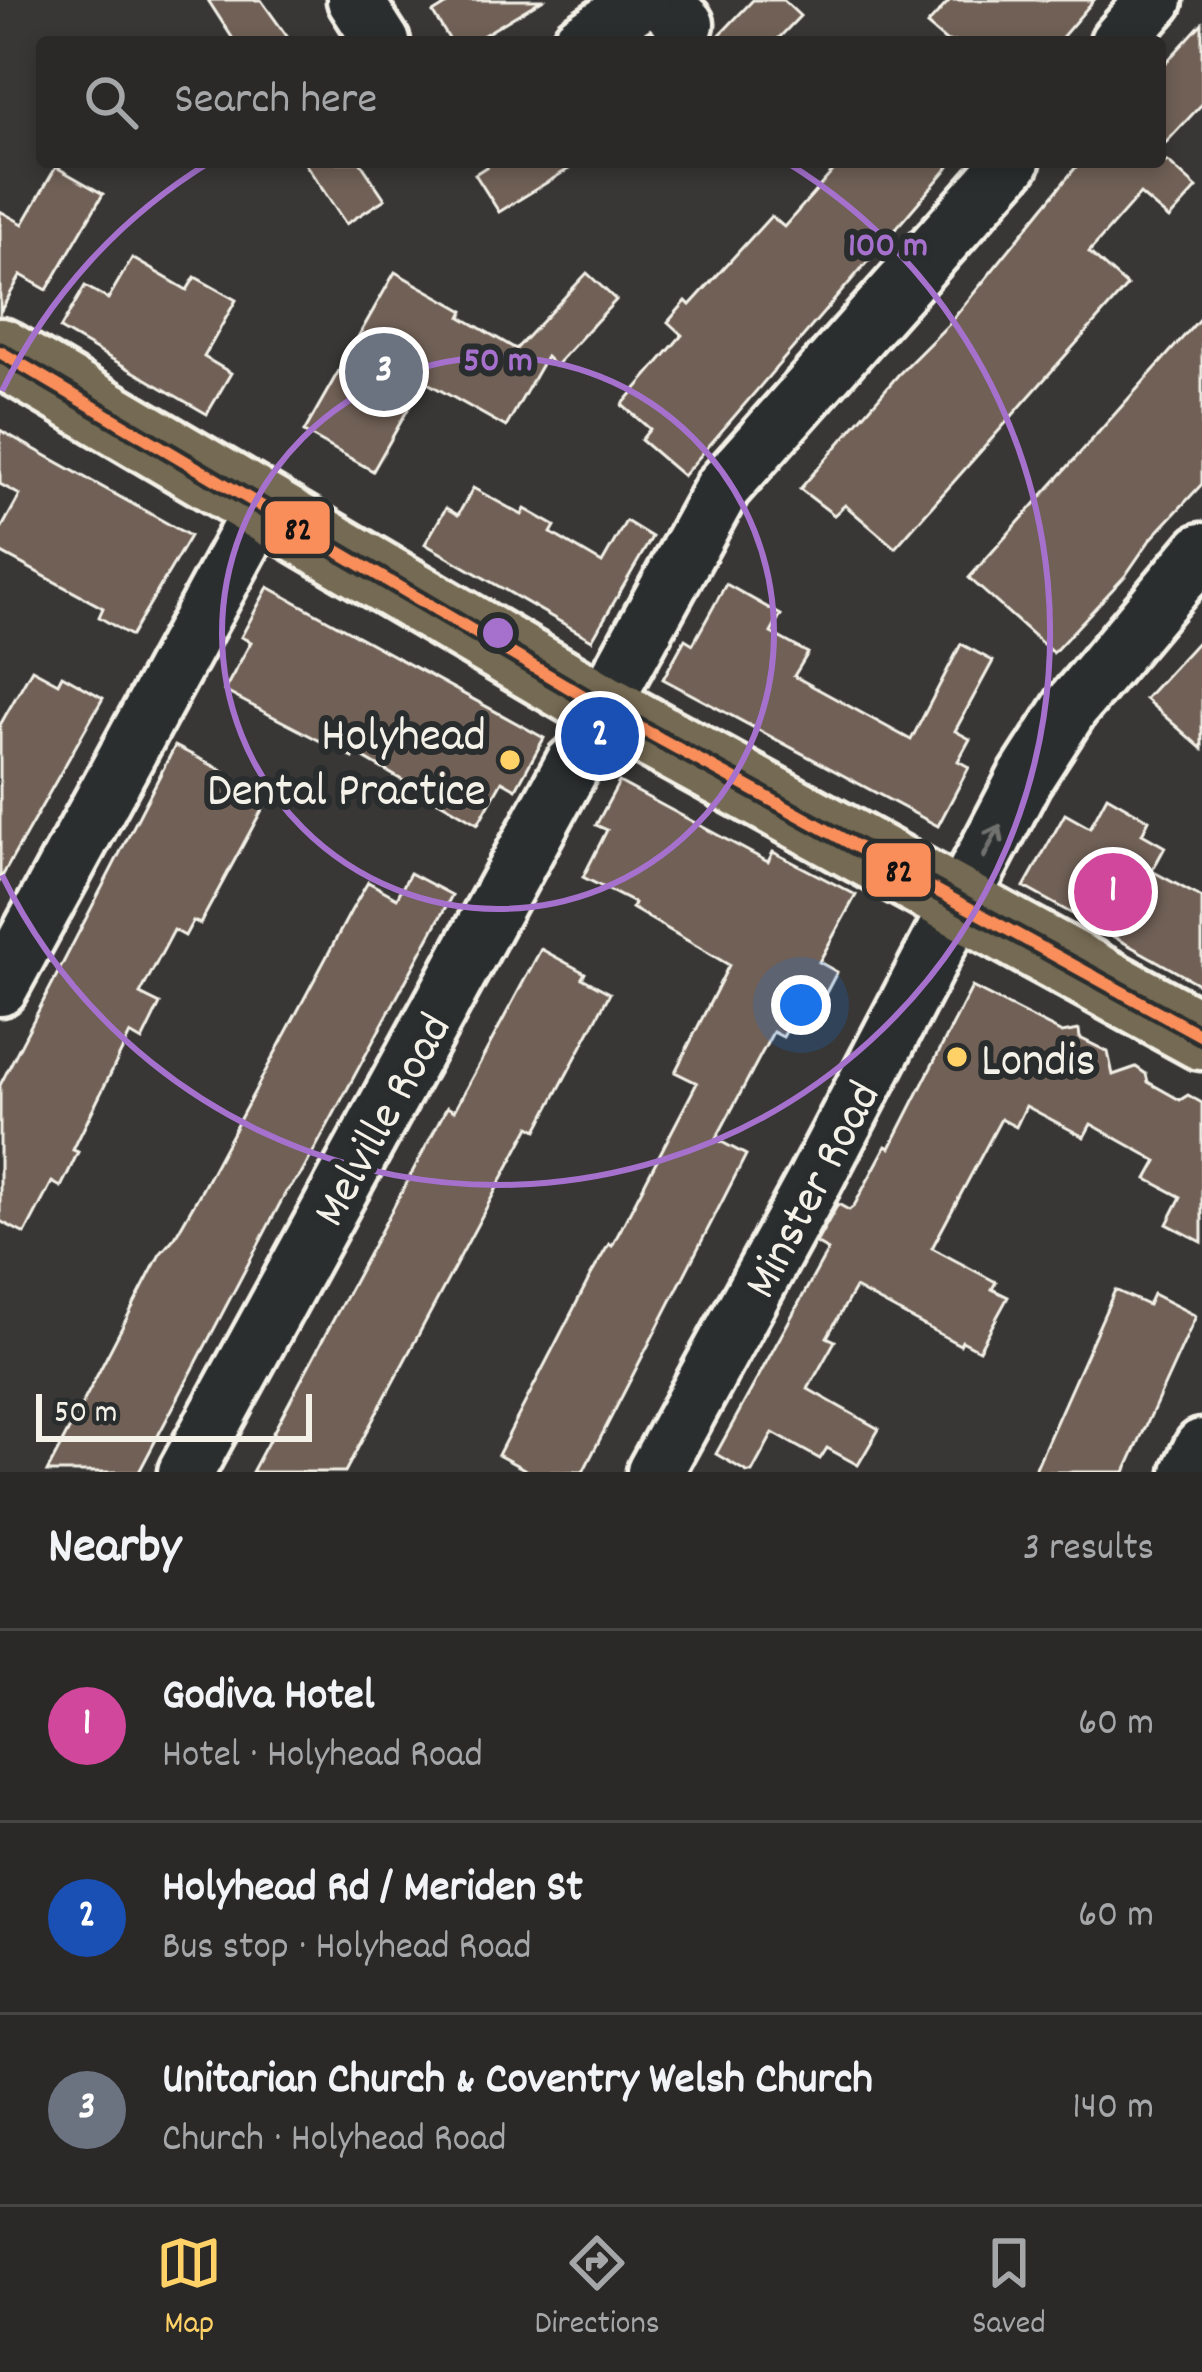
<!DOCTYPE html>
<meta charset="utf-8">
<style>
body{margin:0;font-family:Dekko,sans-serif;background:#323130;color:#f1f3f6}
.scale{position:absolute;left:36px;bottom:30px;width:276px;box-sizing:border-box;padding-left:12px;border:6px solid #f4f1e8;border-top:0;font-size:33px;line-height:42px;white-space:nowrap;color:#f4f1e8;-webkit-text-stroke:9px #2a2d2e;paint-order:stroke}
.you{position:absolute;left:801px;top:1005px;width:42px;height:42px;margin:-30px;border:9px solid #fff;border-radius:50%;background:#1a73e8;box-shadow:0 0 0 18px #1a73e833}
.badge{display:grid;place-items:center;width:78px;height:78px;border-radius:50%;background:#ffd166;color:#fff;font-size:39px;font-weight:700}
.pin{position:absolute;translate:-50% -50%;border:6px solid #fff;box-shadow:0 3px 12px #0006}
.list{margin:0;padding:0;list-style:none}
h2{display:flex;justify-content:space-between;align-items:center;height:156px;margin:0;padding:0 48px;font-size:51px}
h2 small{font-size:39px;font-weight:400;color:#a5a6a8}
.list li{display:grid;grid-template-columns:78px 1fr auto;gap:36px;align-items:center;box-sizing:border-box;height:192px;padding:0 48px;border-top:3px solid #464545}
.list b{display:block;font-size:45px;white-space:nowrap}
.list p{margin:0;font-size:39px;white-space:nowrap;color:#a5a6a8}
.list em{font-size:39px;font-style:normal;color:#a5a6a8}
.icon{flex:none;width:66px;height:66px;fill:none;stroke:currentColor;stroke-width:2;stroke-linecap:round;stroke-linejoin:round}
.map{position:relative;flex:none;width:1202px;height:1472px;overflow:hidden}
.search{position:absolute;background:#2a2928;box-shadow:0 6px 18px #0003;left:36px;right:36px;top:36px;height:132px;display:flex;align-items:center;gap:30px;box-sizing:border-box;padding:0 42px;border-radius:12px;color:#a5a6a8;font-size:45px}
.sheet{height:732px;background:#2a2928}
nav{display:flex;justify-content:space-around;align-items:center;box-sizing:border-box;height:168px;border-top:3px solid #464545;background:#2a2928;font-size:33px;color:#a5a6a8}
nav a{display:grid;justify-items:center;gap:6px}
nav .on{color:#ffd166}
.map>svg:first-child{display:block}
</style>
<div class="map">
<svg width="1202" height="1472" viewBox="0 0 1202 1472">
<rect width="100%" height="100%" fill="#383736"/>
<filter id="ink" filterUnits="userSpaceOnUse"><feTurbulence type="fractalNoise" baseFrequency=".00833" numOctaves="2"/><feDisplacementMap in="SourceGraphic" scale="24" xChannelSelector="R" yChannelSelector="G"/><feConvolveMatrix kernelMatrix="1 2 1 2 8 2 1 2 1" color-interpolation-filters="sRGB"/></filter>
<g filter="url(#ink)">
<g fill="#6f6056" stroke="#f4f1e8" stroke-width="3">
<path d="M208,0H261L291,42H235Z"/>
<path d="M454,0H542L472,42H451L433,13Z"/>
<path d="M753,0H783L800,16L775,42H713Z"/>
<path d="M950,0H1094L1058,42H947L927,25Z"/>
<path d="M1202,23V104L1160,149V69Z"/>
<path d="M304,162H360L385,199L346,224Z"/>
<path d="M494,162H580L499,212L475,174Z"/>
<path d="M841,162H953L683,476L641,440L650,429L622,405L682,335L668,322L686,301L690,305L771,216L784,227Z"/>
<path d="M1080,162H1168L1197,188L1169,219L1140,194L1089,252L1127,286L895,548L845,505L834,515L800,489L898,375L949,324Z"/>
<path d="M56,167L103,194L47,290L21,275L0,312V211L23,224Z"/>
<path d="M132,258L187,290L195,277L236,300L204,357L231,373L207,414L60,329L85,286L108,299Z"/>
<path d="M395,272L464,311L461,317L516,349L587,273L616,300L555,366L546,357L506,427L424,381L373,471L304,432Z"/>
<path d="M1202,316V484L1150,540L1125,576L1053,653L969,578Z"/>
<path d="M0,430L190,536L131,636L99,617L103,608L0,552V531L20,495L0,484Z"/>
<path d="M473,488L522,515L525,509L555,526L551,533L602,563L626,521L652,537L592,640L425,544L446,508L458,515Z"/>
<path d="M726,584L781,615L771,633L808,653L794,676L911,740L961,644L993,661L955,731L970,739L958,761L969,767L938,826L663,679L685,639L693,644Z"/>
<path d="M268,587L544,738L516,789L502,781L478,824L355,753L353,758L224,691L251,642L241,637Z"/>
<path d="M1202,637V749L1145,699Z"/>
<path d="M32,669L58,683L62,675L103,698L0,880V725Z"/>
<path d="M175,746L233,776L228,787L264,806L200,924L193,921L185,936L174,930L140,994L160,1004L142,1041L130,1034L73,1150L78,1152L68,1173L61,1187L52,1182L25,1234L0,1221V1085Z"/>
<path d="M619,782L768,862L773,852L856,895L819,962L837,972L818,1008L803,1000L783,1037L773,1032L716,1139L746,1155L583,1472H530L498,1455L591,1275L609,1244L612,1246L697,1083L675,1072L729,965L632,908L634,903L583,877L607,830L596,825Z"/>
<path d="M1107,796L1149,820L1142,834L1165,847L1152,871L1202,898V986L1024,887L1065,814L1090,828Z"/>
<path d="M410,873L452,895L302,1173L286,1192L139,1472H47L160,1254L175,1237L203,1188L351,911L368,882L397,898Z"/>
<path d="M541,949L585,973L582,978L610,993L537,1130L530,1126L345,1472H252L447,1107L454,1111Z"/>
<path d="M972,987L1062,1033L1079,1030L1080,1038L1108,1052L1113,1075L1136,1067L1146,1074L1148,1082L1180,1100L1188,1095L1202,1103V1242L1167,1224L1181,1197L1147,1179L1157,1161L1091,1124L1084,1137L1026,1106L1016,1127L1001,1119L932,1248L996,1282L992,1289L1008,1297L979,1350L962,1341L960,1345L855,1288L827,1337L835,1341L808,1389L879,1429L858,1465L827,1448L820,1459L773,1433L752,1472H747L716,1454L828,1250L816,1243L838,1204L849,1210L854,1206L886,1146L890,1148Z"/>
<path d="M1115,1290L1148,1305L1153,1294L1196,1316L1125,1472H1034Z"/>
</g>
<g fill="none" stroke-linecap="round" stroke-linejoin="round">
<defs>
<g id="minor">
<path d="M355,0L382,42"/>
<path d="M660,0L686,24"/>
<path d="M580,42L643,0"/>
<path d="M1118,42L1155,0"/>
<path d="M602,707L723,487L1012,162"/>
<path d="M0,988L263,505"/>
<path d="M186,1472L573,764"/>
<path d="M655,1472L815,1180L1024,780L1071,707L1202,551"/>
<path d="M1190,1472L1202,1447"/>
</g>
<path id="highway" d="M0,352L602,707L1202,1036"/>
</defs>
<use href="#minor" stroke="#f4f1e8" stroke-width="63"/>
<use href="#highway" stroke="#f4f1e8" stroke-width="75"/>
<use href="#minor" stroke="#2a2d2e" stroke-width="54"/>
<use href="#highway" stroke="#746b52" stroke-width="66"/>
<defs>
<path id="bus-1" d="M0,352L602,707L1202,1036"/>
</defs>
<use href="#bus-1" stroke="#2a2d2e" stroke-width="21"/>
<use href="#bus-1" stroke="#fa8e5a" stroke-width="12"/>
</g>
<defs><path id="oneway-shaft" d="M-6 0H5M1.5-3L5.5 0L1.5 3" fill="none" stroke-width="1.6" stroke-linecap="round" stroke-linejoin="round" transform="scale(3)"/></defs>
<use stroke="#71726f" href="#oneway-shaft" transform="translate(992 841) rotate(-63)"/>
</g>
<g fill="none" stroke="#a571cd" stroke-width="6">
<circle cx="498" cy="633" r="276"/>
<path d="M2 391A552 552 0 0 1 210 162M786 162A552 552 0 1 1 2 875"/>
</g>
<g fill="#ffd166" stroke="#2a2d2e" stroke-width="4.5">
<circle cx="510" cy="760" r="12"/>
<circle cx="957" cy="1057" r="12"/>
</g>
<g text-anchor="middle" stroke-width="12" stroke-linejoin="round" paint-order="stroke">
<g font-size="48" fill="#f4f1e8" stroke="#2a2d2e" text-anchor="end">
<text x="486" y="749">Holyhead<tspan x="486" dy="55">Dental Practice</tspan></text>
<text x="981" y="1074" text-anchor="start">Londis</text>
</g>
<g font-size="48" fill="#f4f1e8" stroke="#2a2d2e">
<text transform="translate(379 1118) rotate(-61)" y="17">Melville Road</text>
<text transform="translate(809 1188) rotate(-62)" y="17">Minster Road</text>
</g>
</g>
<circle cx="498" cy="633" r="18" fill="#a571cd" stroke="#2a2d2e" stroke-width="6"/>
<g font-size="36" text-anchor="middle" font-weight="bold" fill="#a571cd" stroke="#2a2d2e" stroke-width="12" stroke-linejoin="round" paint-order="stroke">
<text x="888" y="255">100 m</text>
<text x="498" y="370">50 m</text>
</g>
<g stroke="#2a2d2e" stroke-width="4.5">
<rect x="263" y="499" width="69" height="57" rx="12" fill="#fa8e5a"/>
<rect x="864" y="841" width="69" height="58" rx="12" fill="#fa8e5a"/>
</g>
<g font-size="33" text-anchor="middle" font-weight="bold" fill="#111">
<text x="298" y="539">82</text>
<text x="899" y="881">82</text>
</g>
</svg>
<div class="scale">50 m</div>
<div class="you"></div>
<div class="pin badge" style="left:1113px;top:892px;background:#d1479c">1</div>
<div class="pin badge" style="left:600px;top:736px;background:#1a4fb4">2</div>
<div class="pin badge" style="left:384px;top:372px;background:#6b7280">3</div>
<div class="search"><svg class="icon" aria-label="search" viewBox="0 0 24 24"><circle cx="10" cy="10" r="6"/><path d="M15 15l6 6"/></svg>Search here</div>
</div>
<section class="sheet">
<h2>Nearby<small>3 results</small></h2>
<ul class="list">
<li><span class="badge" style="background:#d1479c">1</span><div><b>Godiva Hotel</b><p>Hotel · Holyhead Road</p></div><em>60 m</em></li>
<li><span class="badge" style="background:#1a4fb4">2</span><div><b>Holyhead Rd / Meriden St</b><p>Bus stop · Holyhead Road</p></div><em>60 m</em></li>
<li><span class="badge" style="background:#6b7280">3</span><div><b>Unitarian Church &amp; Coventry Welsh Church</b><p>Church · Holyhead Road</p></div><em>140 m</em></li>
</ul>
</section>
<nav>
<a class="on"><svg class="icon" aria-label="map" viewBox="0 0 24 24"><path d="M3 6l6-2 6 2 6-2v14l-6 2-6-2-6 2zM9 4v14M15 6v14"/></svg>Map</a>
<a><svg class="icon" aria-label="directions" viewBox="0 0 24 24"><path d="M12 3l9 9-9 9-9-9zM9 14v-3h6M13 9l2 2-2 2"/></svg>Directions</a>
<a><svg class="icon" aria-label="saved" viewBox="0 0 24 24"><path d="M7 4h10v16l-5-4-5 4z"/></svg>Saved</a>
</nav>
